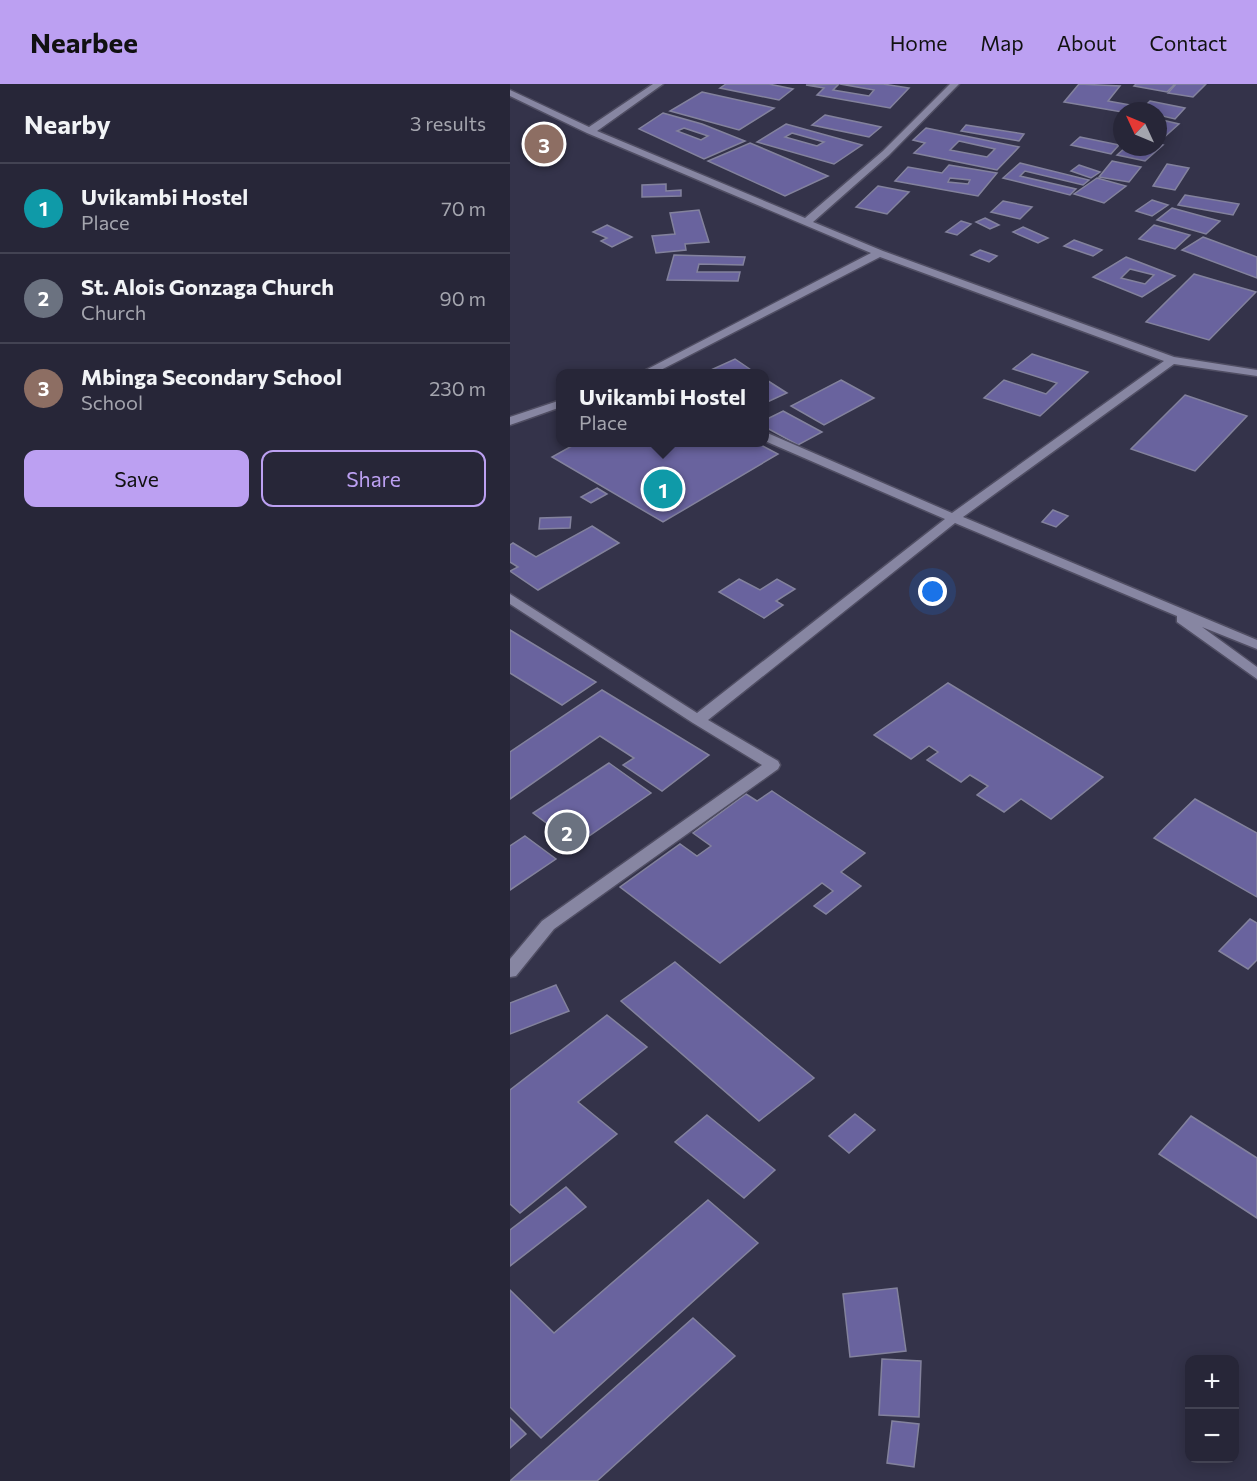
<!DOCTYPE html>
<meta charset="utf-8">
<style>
body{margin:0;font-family:Commissioner,sans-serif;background:#2f2e40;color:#f1f3f6}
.controls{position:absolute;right:18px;bottom:18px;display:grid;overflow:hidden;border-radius:12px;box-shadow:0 3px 15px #0003}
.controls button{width:54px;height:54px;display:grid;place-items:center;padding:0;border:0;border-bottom:2px solid #434353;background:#272638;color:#f1f3f6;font:30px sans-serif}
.compass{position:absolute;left:603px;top:18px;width:54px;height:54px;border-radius:50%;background:#272638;box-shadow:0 3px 15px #0003;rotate:314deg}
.you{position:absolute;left:423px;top:508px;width:21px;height:21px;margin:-15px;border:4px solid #fff;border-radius:50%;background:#1a73e8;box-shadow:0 0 0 9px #1a73e833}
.badge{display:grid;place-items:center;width:39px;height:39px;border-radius:50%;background:#bca0f2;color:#fff;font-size:20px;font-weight:700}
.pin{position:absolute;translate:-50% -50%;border:3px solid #fff;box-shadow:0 2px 6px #0006}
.popup{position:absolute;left:46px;top:285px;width:213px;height:78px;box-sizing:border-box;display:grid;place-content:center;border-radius:12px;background:#272638;filter:drop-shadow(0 2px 4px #0005);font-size:20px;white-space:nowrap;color:#a4a5ae}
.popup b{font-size:22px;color:#f1f3f6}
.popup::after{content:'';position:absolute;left:50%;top:100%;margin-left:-12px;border:12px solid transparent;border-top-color:#272638}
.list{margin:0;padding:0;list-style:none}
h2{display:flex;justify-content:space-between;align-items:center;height:78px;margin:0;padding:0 24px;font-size:26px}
h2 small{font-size:20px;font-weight:400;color:#a4a5ae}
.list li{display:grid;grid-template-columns:39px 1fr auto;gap:18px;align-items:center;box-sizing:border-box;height:90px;padding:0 24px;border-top:2px solid #434353}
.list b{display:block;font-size:22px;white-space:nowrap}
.list p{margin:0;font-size:20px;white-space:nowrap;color:#a4a5ae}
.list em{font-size:20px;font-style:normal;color:#a4a5ae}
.actions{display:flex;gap:12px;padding:18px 24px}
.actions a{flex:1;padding:14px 0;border:2px solid #bca0f2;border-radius:12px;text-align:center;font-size:21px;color:#bca0f2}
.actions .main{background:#bca0f2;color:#111}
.map{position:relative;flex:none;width:747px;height:1397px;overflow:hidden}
header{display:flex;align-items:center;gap:36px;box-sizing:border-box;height:84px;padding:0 30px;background:#bca0f2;color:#111}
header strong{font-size:28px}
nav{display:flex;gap:33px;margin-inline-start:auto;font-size:21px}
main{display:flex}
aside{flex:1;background:#272638}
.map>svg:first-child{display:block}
</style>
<header>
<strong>Nearbee</strong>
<nav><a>Home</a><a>Map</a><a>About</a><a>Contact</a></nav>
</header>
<main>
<aside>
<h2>Nearby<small>3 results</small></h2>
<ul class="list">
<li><span class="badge" style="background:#0f9aa8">1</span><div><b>Uvikambi Hostel</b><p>Place</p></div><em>70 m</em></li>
<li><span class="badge" style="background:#6b7280">2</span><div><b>St. Alois Gonzaga Church</b><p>Church</p></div><em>90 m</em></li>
<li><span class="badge" style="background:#8d6e63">3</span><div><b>Mbinga Secondary School</b><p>School</p></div><em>230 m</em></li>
</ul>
<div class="actions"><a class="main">Save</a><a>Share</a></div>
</aside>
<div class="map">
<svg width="747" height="1397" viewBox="0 0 747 1397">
<rect width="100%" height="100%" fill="#34334a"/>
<g fill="#69639e" stroke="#83829d" stroke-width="1.5" fill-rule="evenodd">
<path d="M216,0H259L283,5L269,16L210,4Z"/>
<path d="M329,0L323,6L359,12L364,6L330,0H373L399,4L380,24L307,11L314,4L296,1Z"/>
<path d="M569,0L610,2L598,17L620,21L612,28L554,18Z"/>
<path d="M626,0H665L657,8L624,2Z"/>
<path d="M666,0H696L683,13L658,9Z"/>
<path d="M192,8L264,24L229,46L160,27Z"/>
<path d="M640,17L675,24L665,35L648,31V27H630Z"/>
<path d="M153,29L192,40L235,57L194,75L129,45ZM174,44L198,52L191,56L167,47Z"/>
<path d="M315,31L371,43L359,53L302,41Z"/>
<path d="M648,35L669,40L651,56H648Z"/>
<path d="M276,40L352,61L324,80L247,58ZM282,49L314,58L307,62L275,53Z"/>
<path d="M456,41L514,50L509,57L451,47Z"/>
<path d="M416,44L509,63L487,86L404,69L415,59L403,56ZM449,57L485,65L477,73L440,66Z"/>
<path d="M570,53L609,61L601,70L561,61Z"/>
<path d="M240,59L318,92L275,112L198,77Z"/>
<path d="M648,60L653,61L635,77L607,71L616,63H648Z"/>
<path d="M602,77L631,83L619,98L589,93Z"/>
<path d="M510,79L579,96L573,101L515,87L510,92L566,105L560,111L493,94Z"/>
<path d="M657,80L679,84L665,106L643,102Z"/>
<path d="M439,81L487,89L468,112L385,97L398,83L432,89ZM440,94L460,96L458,100L438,98Z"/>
<path d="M569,81L590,88L581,94L561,87Z"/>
<path d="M587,94L616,102L594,119L564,110Z"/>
<path d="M156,100V107L171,106V112L132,113V101Z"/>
<path d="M368,102L399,108L377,130L346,123Z"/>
<path d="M675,111L729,120L723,131L668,121Z"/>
<path d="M642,116L658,121L642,132L626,127Z"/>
<path d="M493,117L522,123L510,135L481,128Z"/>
<path d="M662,124L710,137L696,150L647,136Z"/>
<path d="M189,126L199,158L175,160L176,166L146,169L142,152L165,150L160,129Z"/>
<path d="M475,134L489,141L480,145L466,138Z"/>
<path d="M451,137L461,140L447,151L436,148Z"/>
<path d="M97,141L122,153L102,163L91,157L97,154L83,148Z"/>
<path d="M644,141L680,151L665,165L629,155Z"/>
<path d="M513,143L538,154L528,159L503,148Z"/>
<path d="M693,153L747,173V194L672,166Z"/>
<path d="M564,156L592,166L583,172L554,162Z"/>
<path d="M470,166L487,172L479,178L461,171Z"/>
<path d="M164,171L235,173L233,181L189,180L187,188H230L228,197L157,196Z"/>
<path d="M616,173L665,192L632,213L583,193ZM620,185L644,191L635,200L611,194Z"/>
<path d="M684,190L746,208L699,256L636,238Z"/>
<path d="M522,270L578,288L530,332L474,314L494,296L536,310L547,299L503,285Z"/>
<path d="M225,275L247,290H206L201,286Z"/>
<path d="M255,295L277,309L255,319Z"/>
<path d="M331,296L364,314L314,341L281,322Z"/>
<path d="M675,311L737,332L685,387L621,365Z"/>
<path d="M273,327L312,348L288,361L255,343V336Z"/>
<path d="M69,358H245L268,370L153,438L42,373Z"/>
<path d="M87,404L97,410L81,419L71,413Z"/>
<path d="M543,426L558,432L546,443L532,438Z"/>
<path d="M61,433L60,444L29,445L30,434Z"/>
<path d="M82,442L109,459L28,506L0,487L8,483L0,478V461L3,459L26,473Z"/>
<path d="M229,495L250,506L267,495L285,505L266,517L273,521L254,534L209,508Z"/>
<path d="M0,546L86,598L52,621L0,589Z"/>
<path d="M438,599L593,693L541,735L511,715L494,728L467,711L478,702L460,691L451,698L417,676L428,668L419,662L401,675L364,651Z"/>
<path d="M92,606L199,671L152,707L113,681L124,674L90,652L0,715V668Z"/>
<path d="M99,679L141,709L66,761L23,729Z"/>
<path d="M262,707L355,769L331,788L351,802L316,830L304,822L323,807L312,799L210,879L110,803L170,760L187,772L201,762L183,749L236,710L247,717Z"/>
<path d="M685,715L747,749V813L644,754Z"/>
<path d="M15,752L46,775L0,806V762Z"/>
<path d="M740,835L747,839V876L738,885L709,867Z"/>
<path d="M165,878L304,994L249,1037L111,917Z"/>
<path d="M46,901L59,927L0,950V919Z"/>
<path d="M97,931L137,963L68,1018L107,1050L10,1129L0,1120V1006Z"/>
<path d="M345,1030L365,1046L339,1069L319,1052Z"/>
<path d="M197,1031L265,1086L234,1114L165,1058Z"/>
<path d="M681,1032L747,1074V1134L649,1070Z"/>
<path d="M56,1103L76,1123L0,1182V1146Z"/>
<path d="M198,1116L248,1159L31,1354L0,1323V1206L44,1249Z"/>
<path d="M387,1204L396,1267L340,1273L333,1210Z"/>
<path d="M183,1234L225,1272L87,1397H0Z"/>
<path d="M372,1275L411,1277L409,1333L369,1331Z"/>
<path d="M0,1334L16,1350L0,1364Z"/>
<path d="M382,1337L409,1340L404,1383L377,1379Z"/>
</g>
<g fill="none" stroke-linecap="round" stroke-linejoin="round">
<defs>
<g id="minor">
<path d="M143,0H153L87,47L295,134L373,67L440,0H449L379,71L303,138L373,167L664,273L747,286V292L664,280L453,433L747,556V565L692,543L747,583V595L667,538V532L445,439L198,636L268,677L270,681L268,685L44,845L6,892L0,893V875L32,837L252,681L183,639L0,520V510L187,629L435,435L255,357V348L442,429L654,277L370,173L143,290H128L361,169L77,49L0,12V6L79,43Z"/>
<path d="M51,316V323L0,341V333Z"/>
</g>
</defs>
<use href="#minor" stroke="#504e63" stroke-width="3"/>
<use href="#minor" fill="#8786a2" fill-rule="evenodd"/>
</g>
</svg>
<div class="controls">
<button>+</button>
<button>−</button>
</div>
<svg class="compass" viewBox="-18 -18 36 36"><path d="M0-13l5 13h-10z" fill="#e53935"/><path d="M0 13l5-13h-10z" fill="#a4a5ae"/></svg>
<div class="you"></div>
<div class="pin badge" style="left:153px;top:405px;background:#0f9aa8">1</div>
<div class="popup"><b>Uvikambi Hostel</b>Place</div>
<div class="pin badge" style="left:57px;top:748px;background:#6b7280">2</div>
<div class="pin badge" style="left:34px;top:60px;background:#8d6e63">3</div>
</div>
</main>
